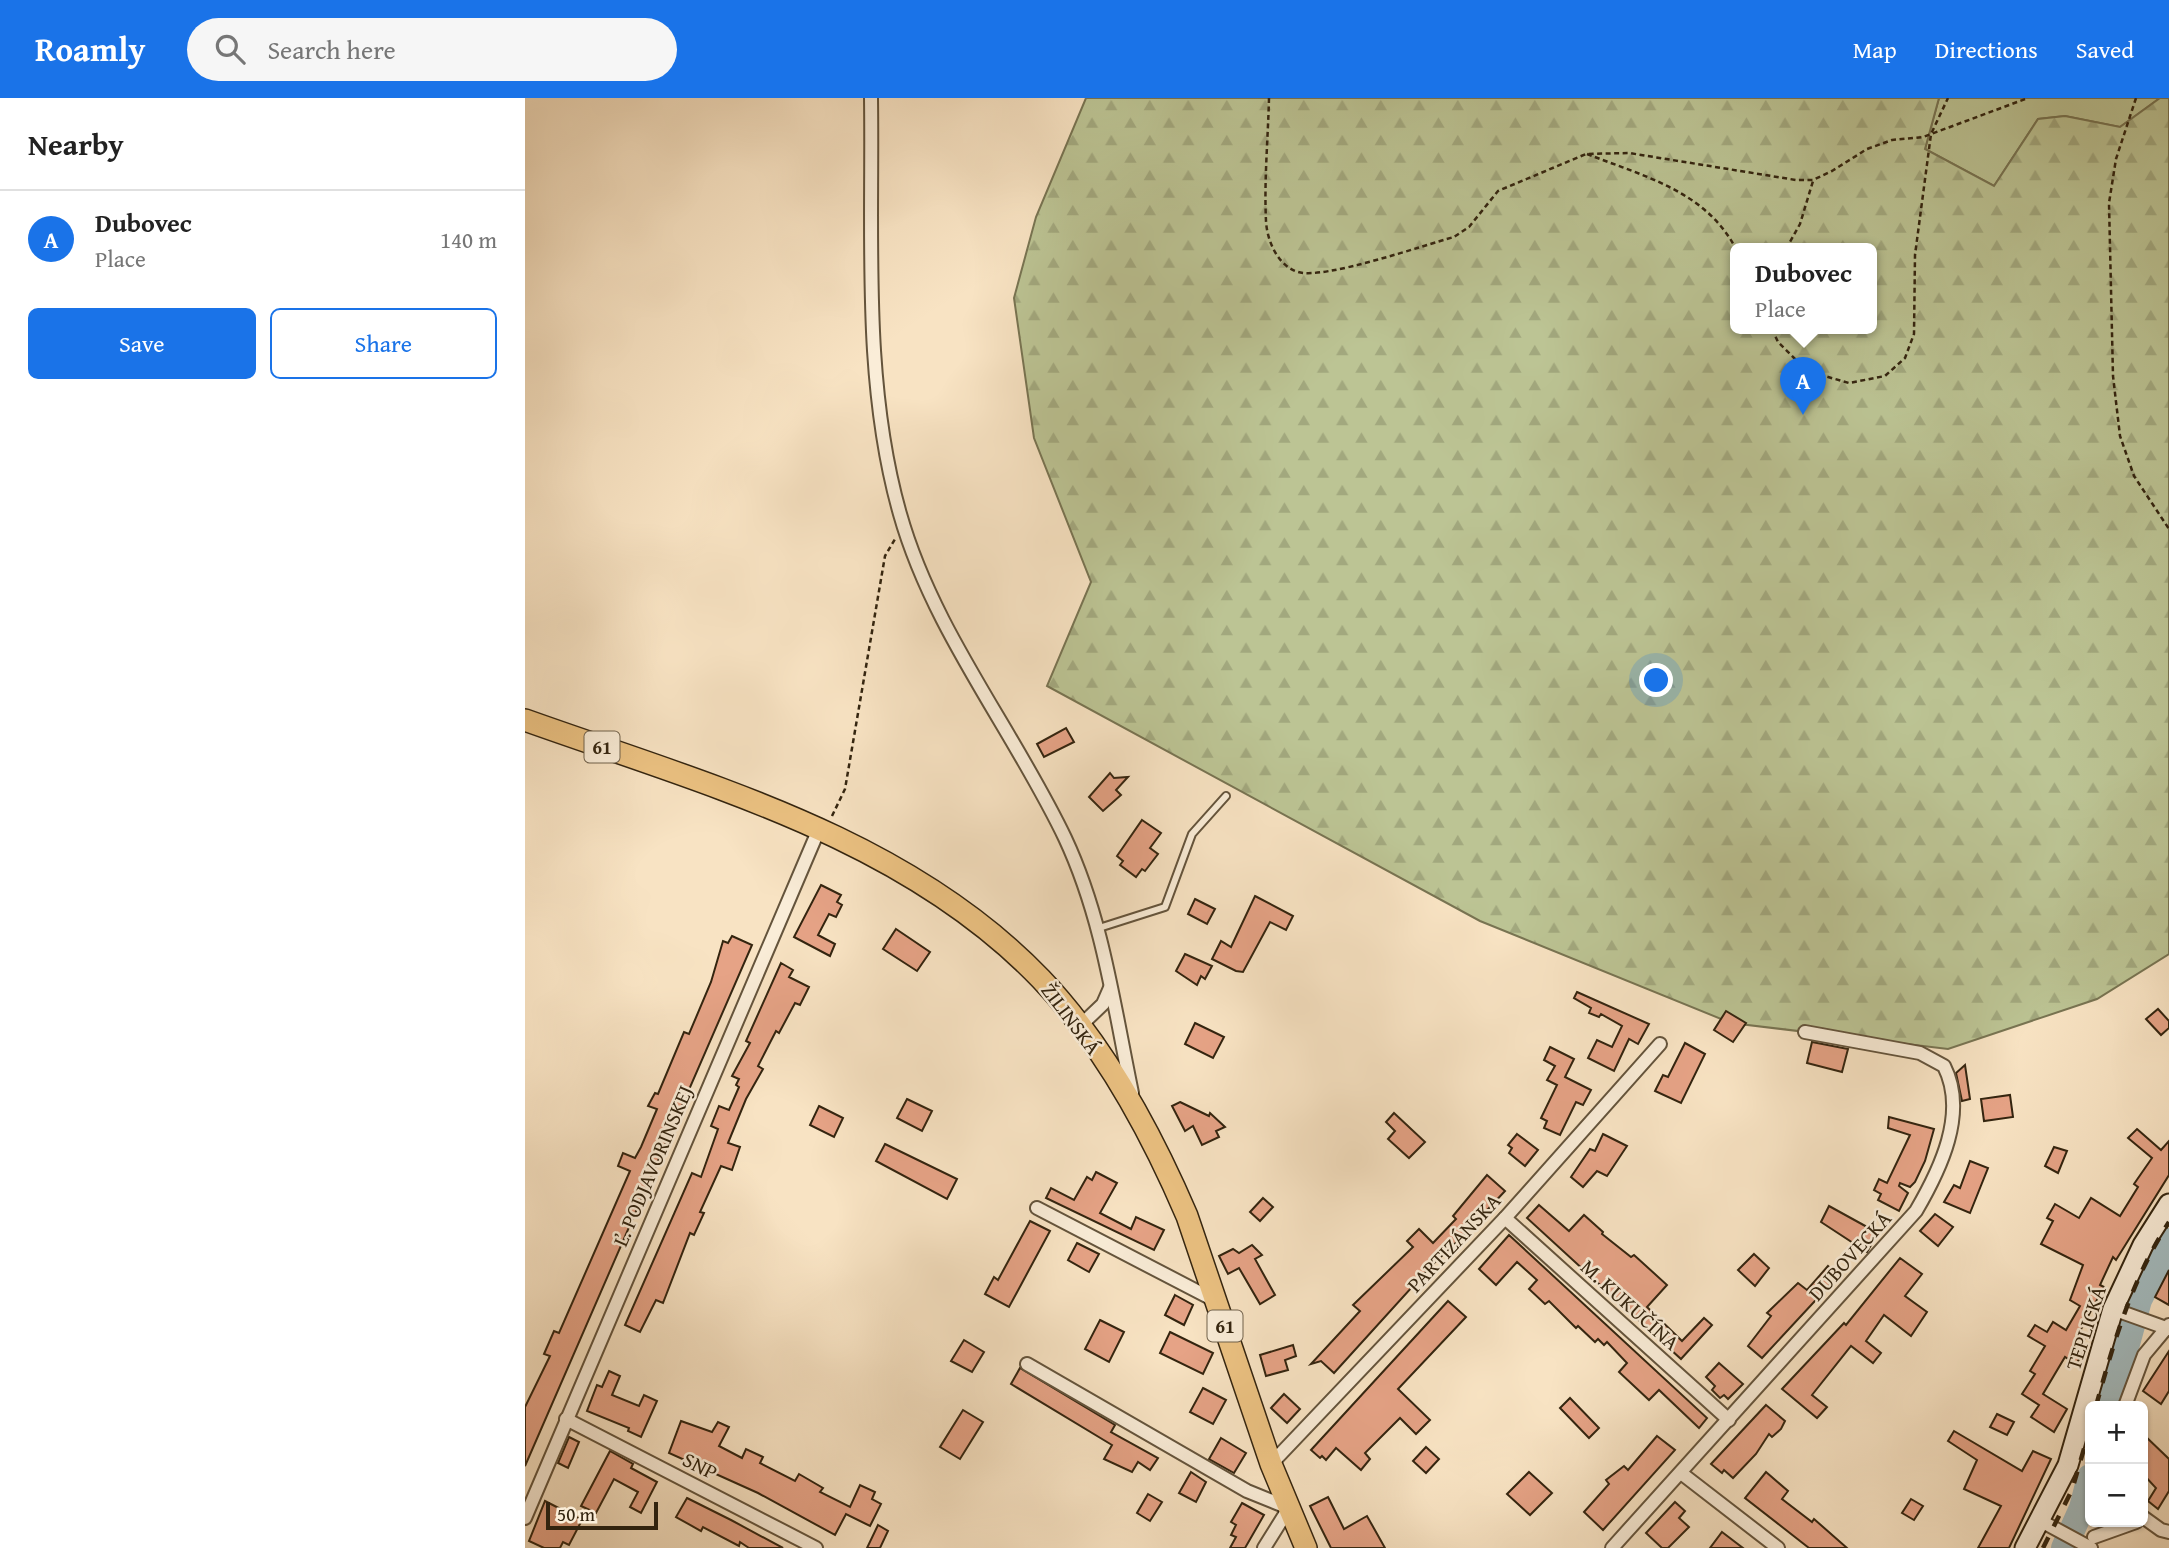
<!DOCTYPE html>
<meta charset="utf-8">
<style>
body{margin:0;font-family:"Gentium Book Plus",serif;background:#f6f6f6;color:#222}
.controls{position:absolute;right:21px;bottom:21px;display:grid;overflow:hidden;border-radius:10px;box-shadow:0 2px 5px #0004}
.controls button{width:63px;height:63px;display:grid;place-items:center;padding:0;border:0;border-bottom:2px solid #e0e0e0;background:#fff;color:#222;font:35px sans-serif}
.scale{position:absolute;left:21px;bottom:18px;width:112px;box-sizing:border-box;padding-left:7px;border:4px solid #33240f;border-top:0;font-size:19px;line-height:24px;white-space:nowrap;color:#33240f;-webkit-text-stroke:5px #faedd8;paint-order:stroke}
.you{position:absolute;left:1132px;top:583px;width:24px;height:24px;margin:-18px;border:5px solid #fff;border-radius:50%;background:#1a73e8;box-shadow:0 0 0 10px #1a73e833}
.badge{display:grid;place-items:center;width:46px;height:46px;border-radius:50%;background:#1a73e8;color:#fff;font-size:23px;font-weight:700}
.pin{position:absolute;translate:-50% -58px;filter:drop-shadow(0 2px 4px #0008)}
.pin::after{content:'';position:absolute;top:37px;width:24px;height:21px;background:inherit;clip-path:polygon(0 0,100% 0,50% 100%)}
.popup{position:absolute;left:1205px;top:145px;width:147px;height:91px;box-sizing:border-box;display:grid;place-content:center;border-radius:10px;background:#fff;filter:drop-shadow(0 2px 5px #0005);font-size:23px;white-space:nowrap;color:#767676}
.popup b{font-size:26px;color:#222}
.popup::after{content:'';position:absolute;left:50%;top:100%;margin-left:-14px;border:14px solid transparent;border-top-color:#fff}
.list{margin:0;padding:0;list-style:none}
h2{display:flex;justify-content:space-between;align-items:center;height:91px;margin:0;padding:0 28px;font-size:30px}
h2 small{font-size:23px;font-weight:400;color:#767676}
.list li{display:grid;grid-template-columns:46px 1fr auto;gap:21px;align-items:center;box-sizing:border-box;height:98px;padding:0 28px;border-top:2px solid #e0e0e0}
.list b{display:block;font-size:26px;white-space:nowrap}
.list p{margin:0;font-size:23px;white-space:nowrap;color:#767676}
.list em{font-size:23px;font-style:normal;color:#767676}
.actions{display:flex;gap:14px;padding:21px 28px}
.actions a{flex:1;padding:16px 0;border:2px solid #1a73e8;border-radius:10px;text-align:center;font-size:24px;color:#1a73e8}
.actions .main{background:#1a73e8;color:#fff}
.icon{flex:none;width:38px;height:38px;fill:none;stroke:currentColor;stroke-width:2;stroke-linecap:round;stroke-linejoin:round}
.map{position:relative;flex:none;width:1644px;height:1450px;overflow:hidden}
header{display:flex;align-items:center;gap:42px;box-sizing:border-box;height:98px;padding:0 35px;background:#1a73e8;color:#fff}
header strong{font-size:33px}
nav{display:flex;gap:38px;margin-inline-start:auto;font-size:24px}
.search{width:490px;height:63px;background:#f6f6f6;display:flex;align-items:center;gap:18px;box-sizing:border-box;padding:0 24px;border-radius:38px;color:#767676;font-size:26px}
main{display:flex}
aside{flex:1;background:#fff}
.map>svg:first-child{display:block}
</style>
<header>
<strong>Roamly</strong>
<div class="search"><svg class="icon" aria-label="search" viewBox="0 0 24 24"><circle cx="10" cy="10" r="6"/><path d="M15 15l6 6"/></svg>Search here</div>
<nav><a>Map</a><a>Directions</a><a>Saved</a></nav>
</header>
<main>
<aside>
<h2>Nearby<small></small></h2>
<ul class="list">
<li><span class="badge">A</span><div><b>Dubovec</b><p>Place</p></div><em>140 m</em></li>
</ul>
<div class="actions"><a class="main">Save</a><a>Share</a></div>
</aside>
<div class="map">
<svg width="1644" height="1450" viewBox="0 0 1644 1450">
<defs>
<pattern id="forest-firs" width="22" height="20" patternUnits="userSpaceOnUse" patternTransform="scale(1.75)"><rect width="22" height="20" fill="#bcc494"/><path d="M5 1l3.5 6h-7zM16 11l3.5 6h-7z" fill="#a2a87e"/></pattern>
</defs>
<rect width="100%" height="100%" fill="#f8e3c3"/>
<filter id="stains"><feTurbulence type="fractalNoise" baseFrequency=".00286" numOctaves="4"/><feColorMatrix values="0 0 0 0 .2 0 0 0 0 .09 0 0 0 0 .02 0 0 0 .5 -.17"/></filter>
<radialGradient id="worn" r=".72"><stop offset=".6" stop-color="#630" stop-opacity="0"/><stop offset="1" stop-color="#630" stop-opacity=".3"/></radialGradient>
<path fill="#bcc494" stroke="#787452" stroke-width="2" d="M1414,0H1635L1595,29L1540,18L1513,21L1469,88L1400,51Z"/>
<path fill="url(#forest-firs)" stroke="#787452" stroke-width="2" fill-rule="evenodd" d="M561,0H1414L1400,51L1469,88L1513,21L1540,18L1595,29L1635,0H1644V856L1572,901L1423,951L1206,925L955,823L522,588L566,484L509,340L489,200L511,119ZM1210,151H1346V231H1210Z"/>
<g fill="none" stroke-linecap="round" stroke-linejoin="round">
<g stroke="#a3bbbf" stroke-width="26">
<path d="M1585,1308L1614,1202L1644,1143"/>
<path d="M1539,1450L1557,1410L1565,1379"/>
</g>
</g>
<g fill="#e6a386" stroke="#33240f" stroke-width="2">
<path d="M541,630L549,644L519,659L512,646Z"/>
<path d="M585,675L589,680L603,679L591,692L596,697L578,713L564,699Z"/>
<path d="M617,722L636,735L625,750L633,756L620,773L617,771L611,779L595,767L598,763L592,758Z"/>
<path d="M296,787L316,797L312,804L317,807L311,819L304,816L293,837L310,846L305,858L269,839Z"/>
<path d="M730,798L768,818L761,832L745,824L718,874L711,873L687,861L696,843L706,849Z"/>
<path d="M670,801L690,811L682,826L663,816Z"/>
<path d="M371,831L405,854L392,873L358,851Z"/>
<path d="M207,838L227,847L0,1368V1309L25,1258L19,1256L29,1233L34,1235L105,1073L93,1068L98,1055L110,1060L116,1049L132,1011L123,1008L130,995L133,996L159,934L164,936L186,884L198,843L203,845Z"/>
<path d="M660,856L687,868L680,881L676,878L672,887L651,873Z"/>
<path d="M256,865L268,872L264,879L284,889L275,907L270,905L254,935L251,933L233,968L238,971L221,1001L203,1045L215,1049L207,1072L196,1068L175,1114L179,1115L169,1137L165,1135L138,1205L131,1202L115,1234L100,1227L167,1075L176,1079L193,1031L186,1028L194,1008L204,1012L214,989L211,987L214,981L207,978L225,945L221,943Z"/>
<path d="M1052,894L1124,926L1113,946L1104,941L1089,973L1063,960L1072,942L1087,949L1097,928L1076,916L1074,919L1064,915L1066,910L1049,900Z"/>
<path d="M1633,911L1644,923V930L1636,937L1621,921Z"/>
<path d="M1201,913L1221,925L1208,944L1189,932Z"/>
<path d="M670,925L699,939L688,960L660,946Z"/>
<path d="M1287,944L1323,951L1317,974L1282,965Z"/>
<path d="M1160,945L1180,956L1156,1005L1130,993L1138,977L1143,979Z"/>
<path d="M1025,949L1049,961L1040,979L1066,992L1058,1007L1051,1004L1035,1037L1019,1030L1022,1023L1016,1020L1032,987L1022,982L1030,968L1019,962Z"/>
<path d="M1440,967L1445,1001L1437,1003L1431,975Z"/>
<path d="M1485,997L1488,1019L1459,1023L1456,1001Z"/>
<path d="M382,1001L407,1013L397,1033L372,1020Z"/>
<path d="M655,1004L684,1018L685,1015L700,1029L691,1033L694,1039L677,1047L668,1028L660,1033L647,1008Z"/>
<path d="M294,1008L318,1020L309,1039L285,1027Z"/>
<path d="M869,1015L900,1044L884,1060L863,1041L870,1033L861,1024Z"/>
<path d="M1364,1019L1409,1031L1400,1063L1390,1084L1385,1089L1375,1085L1374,1088L1383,1095L1374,1113L1353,1102L1356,1096L1349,1092L1354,1081L1362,1085L1385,1037L1363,1030Z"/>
<path d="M1612,1031L1636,1052L1644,1043V1077L1591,1162L1588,1159L1575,1187L1579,1189L1555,1233L1562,1236L1553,1253L1558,1255L1551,1266L1540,1259L1518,1296L1542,1311L1529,1334L1506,1319L1514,1307L1497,1296L1510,1276L1505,1273L1520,1248L1503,1238L1510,1227L1522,1234L1528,1224L1541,1232L1555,1208L1545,1202L1558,1167L1516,1146L1528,1123L1522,1120L1530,1106L1554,1120L1566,1100L1595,1118L1613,1089L1609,1086L1627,1060L1603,1040Z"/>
<path d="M992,1036L1013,1052L1000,1068L984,1055L987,1050L983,1047Z"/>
<path d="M1078,1036L1102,1048L1082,1078L1072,1073L1058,1089L1046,1079L1065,1051L1070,1053Z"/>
<path d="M360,1046L432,1081L422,1101L351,1063Z"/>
<path d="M1529,1049L1542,1053L1533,1075L1520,1068Z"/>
<path d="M1445,1063L1463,1070L1445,1115L1419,1104L1429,1087L1435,1090Z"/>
<path d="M571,1074L592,1085L575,1115L606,1131L611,1119L639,1132L629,1152L521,1100L526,1090L549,1102L562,1079L567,1082Z"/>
<path d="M962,1077L980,1093L936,1140L907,1167L809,1275L796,1263L786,1266L835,1213L828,1207L888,1149L882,1143L894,1131L908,1145L931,1121L928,1118Z"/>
<path d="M738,1100L748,1109L735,1123L725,1114Z"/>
<path d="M1014,1107L1044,1133L1059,1117L1078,1134L1077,1136L1106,1159L1109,1157L1142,1187L1122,1209L1157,1243L1179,1220L1187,1227L1156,1261L1002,1120Z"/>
<path d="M1304,1108L1353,1135L1342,1154L1296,1124Z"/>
<path d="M1410,1116L1428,1129L1413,1148L1395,1133Z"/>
<path d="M505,1123L525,1133L484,1209L460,1196L469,1179L473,1182Z"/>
<path d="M984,1137L1182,1320L1174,1330L1134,1292L1124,1302L1094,1274L1102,1265L1082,1244L1079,1247L1073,1241L1070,1244L1053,1228L1051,1230L1024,1203L1020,1206L1004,1191L1012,1182L992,1164L971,1187L954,1171Z"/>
<path d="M552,1145L574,1156L564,1174L543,1162Z"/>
<path d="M727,1147L737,1157L730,1161L750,1197L735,1206L714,1170L703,1176L694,1158L708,1151L714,1155Z"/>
<path d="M1229,1156L1244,1170L1230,1188L1213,1172Z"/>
<path d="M1375,1160L1397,1176L1380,1198L1402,1214L1386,1238L1359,1217L1341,1243L1356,1255L1348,1265L1326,1248L1287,1297L1302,1309L1292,1320L1257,1291L1319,1225L1321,1227Z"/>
<path d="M1303,1168L1314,1177L1237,1260L1223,1248L1246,1218L1242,1215L1273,1185L1282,1192Z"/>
<path d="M1644,1172V1207L1630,1199Z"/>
<path d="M650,1197L668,1207L659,1227L640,1217Z"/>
<path d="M923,1203L941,1219L873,1291L905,1322L891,1336L875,1320L840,1355L845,1361L836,1372L811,1350L801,1362L797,1358L795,1360L786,1352Z"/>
<path d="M575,1222L599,1234L584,1264L560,1251Z"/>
<path d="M645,1234L688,1255L678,1276L635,1255Z"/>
<path d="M439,1242L459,1254L447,1274L426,1263Z"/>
<path d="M768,1247L771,1258L760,1262L763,1272L741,1278L735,1257Z"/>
<path d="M1644,1253V1293L1636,1306L1618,1293Z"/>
<path d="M1194,1265L1218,1286L1203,1301L1199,1297L1195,1300L1187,1292L1190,1288L1181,1279Z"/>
<path d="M495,1270L590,1327L586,1334L633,1360L625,1372L613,1364L607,1374L579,1361L587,1347L486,1286Z"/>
<path d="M84,1273L95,1278L87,1297L114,1308L119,1297L132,1303L116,1339L103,1333L104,1330L62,1313L72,1287L77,1289Z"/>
<path d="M678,1290L701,1302L688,1326L665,1314Z"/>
<path d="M759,1296L775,1311L762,1325L746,1310Z"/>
<path d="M1045,1300L1074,1330L1064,1340L1035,1310Z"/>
<path d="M1241,1307L1260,1323L1256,1331L1247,1339L1244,1336L1231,1356L1208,1380L1199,1372L1197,1375L1186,1366Z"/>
<path d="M438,1312L458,1324L435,1361L415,1349Z"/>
<path d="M1472,1316L1489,1324L1482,1337L1465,1329Z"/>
<path d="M156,1323L187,1334L193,1324L204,1329L194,1348L217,1360L221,1351L238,1359L235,1365L270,1383L274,1376L298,1390L295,1394L325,1409L335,1387L350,1394L347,1401L356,1406L345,1428L321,1416L310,1437L233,1395L144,1355Z"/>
<path d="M1429,1333L1497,1373L1508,1353L1526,1361L1484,1450H1453L1476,1408L1439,1391L1452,1362L1423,1343Z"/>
<path d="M1618,1336L1644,1361V1393L1633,1411L1623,1403L1631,1390L1618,1376Z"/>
<path d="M1132,1338L1150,1352L1078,1432L1059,1414L1084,1386L1081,1382L1099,1368L1103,1372Z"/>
<path d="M44,1339L54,1344L43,1370L33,1365Z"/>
<path d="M696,1340L721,1355L709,1375L684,1361Z"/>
<path d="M901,1349L914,1361L901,1375L888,1363Z"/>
<path d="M85,1353L108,1366L106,1370L132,1384L116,1415L105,1409L113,1394L89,1381L71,1415L56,1408Z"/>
<path d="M666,1374L681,1384L671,1404L654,1395Z"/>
<path d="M1004,1374L1027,1395L1005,1417L982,1396Z"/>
<path d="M1241,1374L1263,1393L1257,1401L1287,1424L1289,1421L1322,1450H1284L1220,1400Z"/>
<path d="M623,1396L637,1404L625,1423L612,1415Z"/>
<path d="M803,1399L819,1431L842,1418L860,1450H806L785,1408Z"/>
<path d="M162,1400L206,1422L258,1450H224L215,1444L214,1448L178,1429L176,1433L151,1419Z"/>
<path d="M1386,1401L1398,1408L1389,1422L1377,1415Z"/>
<path d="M20,1403L57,1422L44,1447L38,1444L35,1450H19L4,1443Z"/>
<path d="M1150,1404L1160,1413L1154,1420L1164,1429L1143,1450H1137L1121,1435Z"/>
<path d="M717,1405L739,1417L720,1450H705L711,1439L706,1437L711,1427L706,1424Z"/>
<path d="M353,1427L363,1433L355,1450H342Z"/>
<path d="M1197,1434L1218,1450H1185Z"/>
</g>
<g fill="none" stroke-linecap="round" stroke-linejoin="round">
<defs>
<path id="service" d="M574,830L640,809L667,736L701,698"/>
<g id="minor">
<path d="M346,0C348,137 337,283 375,416C408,533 488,631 540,740C578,821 589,909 607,995"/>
<path d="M555,928L578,906L585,890"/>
<path d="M512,1110L691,1203"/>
<path d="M980,1120L1204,1322"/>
<path d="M1588,1211L1644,1231"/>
<path d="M502,1266L722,1393L764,1410L739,1450"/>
<path d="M1600,1308L1619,1257L1644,1227"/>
<path d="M41,1321L291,1450"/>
<path d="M746,1366L980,1120L1135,946"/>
<path d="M1156,1375L1253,1450"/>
<path d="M1618,1419L1636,1432L1644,1434"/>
<path d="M0,1420L294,731"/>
<path d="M1516,1423L1566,1450"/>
<path d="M1569,1439L1611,1424"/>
<path d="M1087,1450L1391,1113C1415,1072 1443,1015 1419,968L1395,955L1280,934"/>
</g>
<path id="secondary" d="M1500,1450L1543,1367L1588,1211L1618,1147L1644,1106"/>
<path id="primary" d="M0,622C179,686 380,739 516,881C580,948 626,1034 662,1118L746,1366L781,1450"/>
</defs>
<use href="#service" stroke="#64543c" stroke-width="10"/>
<use href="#minor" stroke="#64543c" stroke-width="16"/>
<use href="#secondary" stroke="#33240f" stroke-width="23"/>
<use href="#primary" stroke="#33240f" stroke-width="24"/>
<g stroke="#33240f" stroke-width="2.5" stroke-dasharray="5 3.5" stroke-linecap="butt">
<path d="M744,0C743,41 739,83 741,123C742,143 753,168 773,174C799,182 899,147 929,139L944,129L973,93L1061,56L1104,55L1271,82H1288L1307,73L1342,51L1367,42L1398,39L1503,0"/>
<path d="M1611,0L1591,61L1584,105L1588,278L1595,338L1609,378L1644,431"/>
<path d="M1062,56C1118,78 1181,93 1211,151"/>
<path d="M1261,151L1275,126L1288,83"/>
<path d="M1247,231L1253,244L1282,273L1324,285L1360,278L1380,260L1389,236L1390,157L1406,36L1423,0"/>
<path d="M307,718L320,691L360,458L370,441"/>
</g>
<use href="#service" stroke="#faedd8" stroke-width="6"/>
<use href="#minor" stroke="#faedd8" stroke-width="12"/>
<use href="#secondary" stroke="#faedd8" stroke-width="19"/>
<use href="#primary" stroke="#ecc282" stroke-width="21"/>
<g stroke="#33240f" stroke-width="4.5" stroke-dasharray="12 12" stroke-linecap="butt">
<path d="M1571,1308C1589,1243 1607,1181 1644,1124"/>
<path d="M1518,1450L1547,1392L1565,1330"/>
</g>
</g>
<g text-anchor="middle" stroke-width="5" stroke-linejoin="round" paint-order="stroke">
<g fill="#faedd8" stroke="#6f604b" stroke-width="2">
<rect x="59.5" y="633.5" width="35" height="31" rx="5"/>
<rect x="682.5" y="1212.5" width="35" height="31" rx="5"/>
</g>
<g font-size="19" font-weight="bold" fill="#33240f">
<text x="77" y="656">61</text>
<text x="700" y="1235">61</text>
</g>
<g font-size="21" fill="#33240f" stroke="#faedd8">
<text transform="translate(546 921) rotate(53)" y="7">ŽILINSKÁ</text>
<text transform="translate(128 1068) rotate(-67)" y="7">Ľ. PODJAVORINSKEJ</text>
<text transform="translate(929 1145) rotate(-47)" y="7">PARTIZÁNSKA</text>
<text transform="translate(1325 1158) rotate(-48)" y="7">DUBOVECKÁ</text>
<text transform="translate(1105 1207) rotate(42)" y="7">M. KUKUČÍNA</text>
<text transform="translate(1561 1230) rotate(-72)" y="7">TEPLICKÁ</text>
<text transform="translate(175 1368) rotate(27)" y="7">SNP</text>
</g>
</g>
<rect width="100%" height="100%" filter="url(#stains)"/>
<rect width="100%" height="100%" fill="url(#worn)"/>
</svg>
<div class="controls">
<button>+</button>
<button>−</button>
</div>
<div class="scale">50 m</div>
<div class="you"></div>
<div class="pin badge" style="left:1278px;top:317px">A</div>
<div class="popup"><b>Dubovec</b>Place</div>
</div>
</main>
